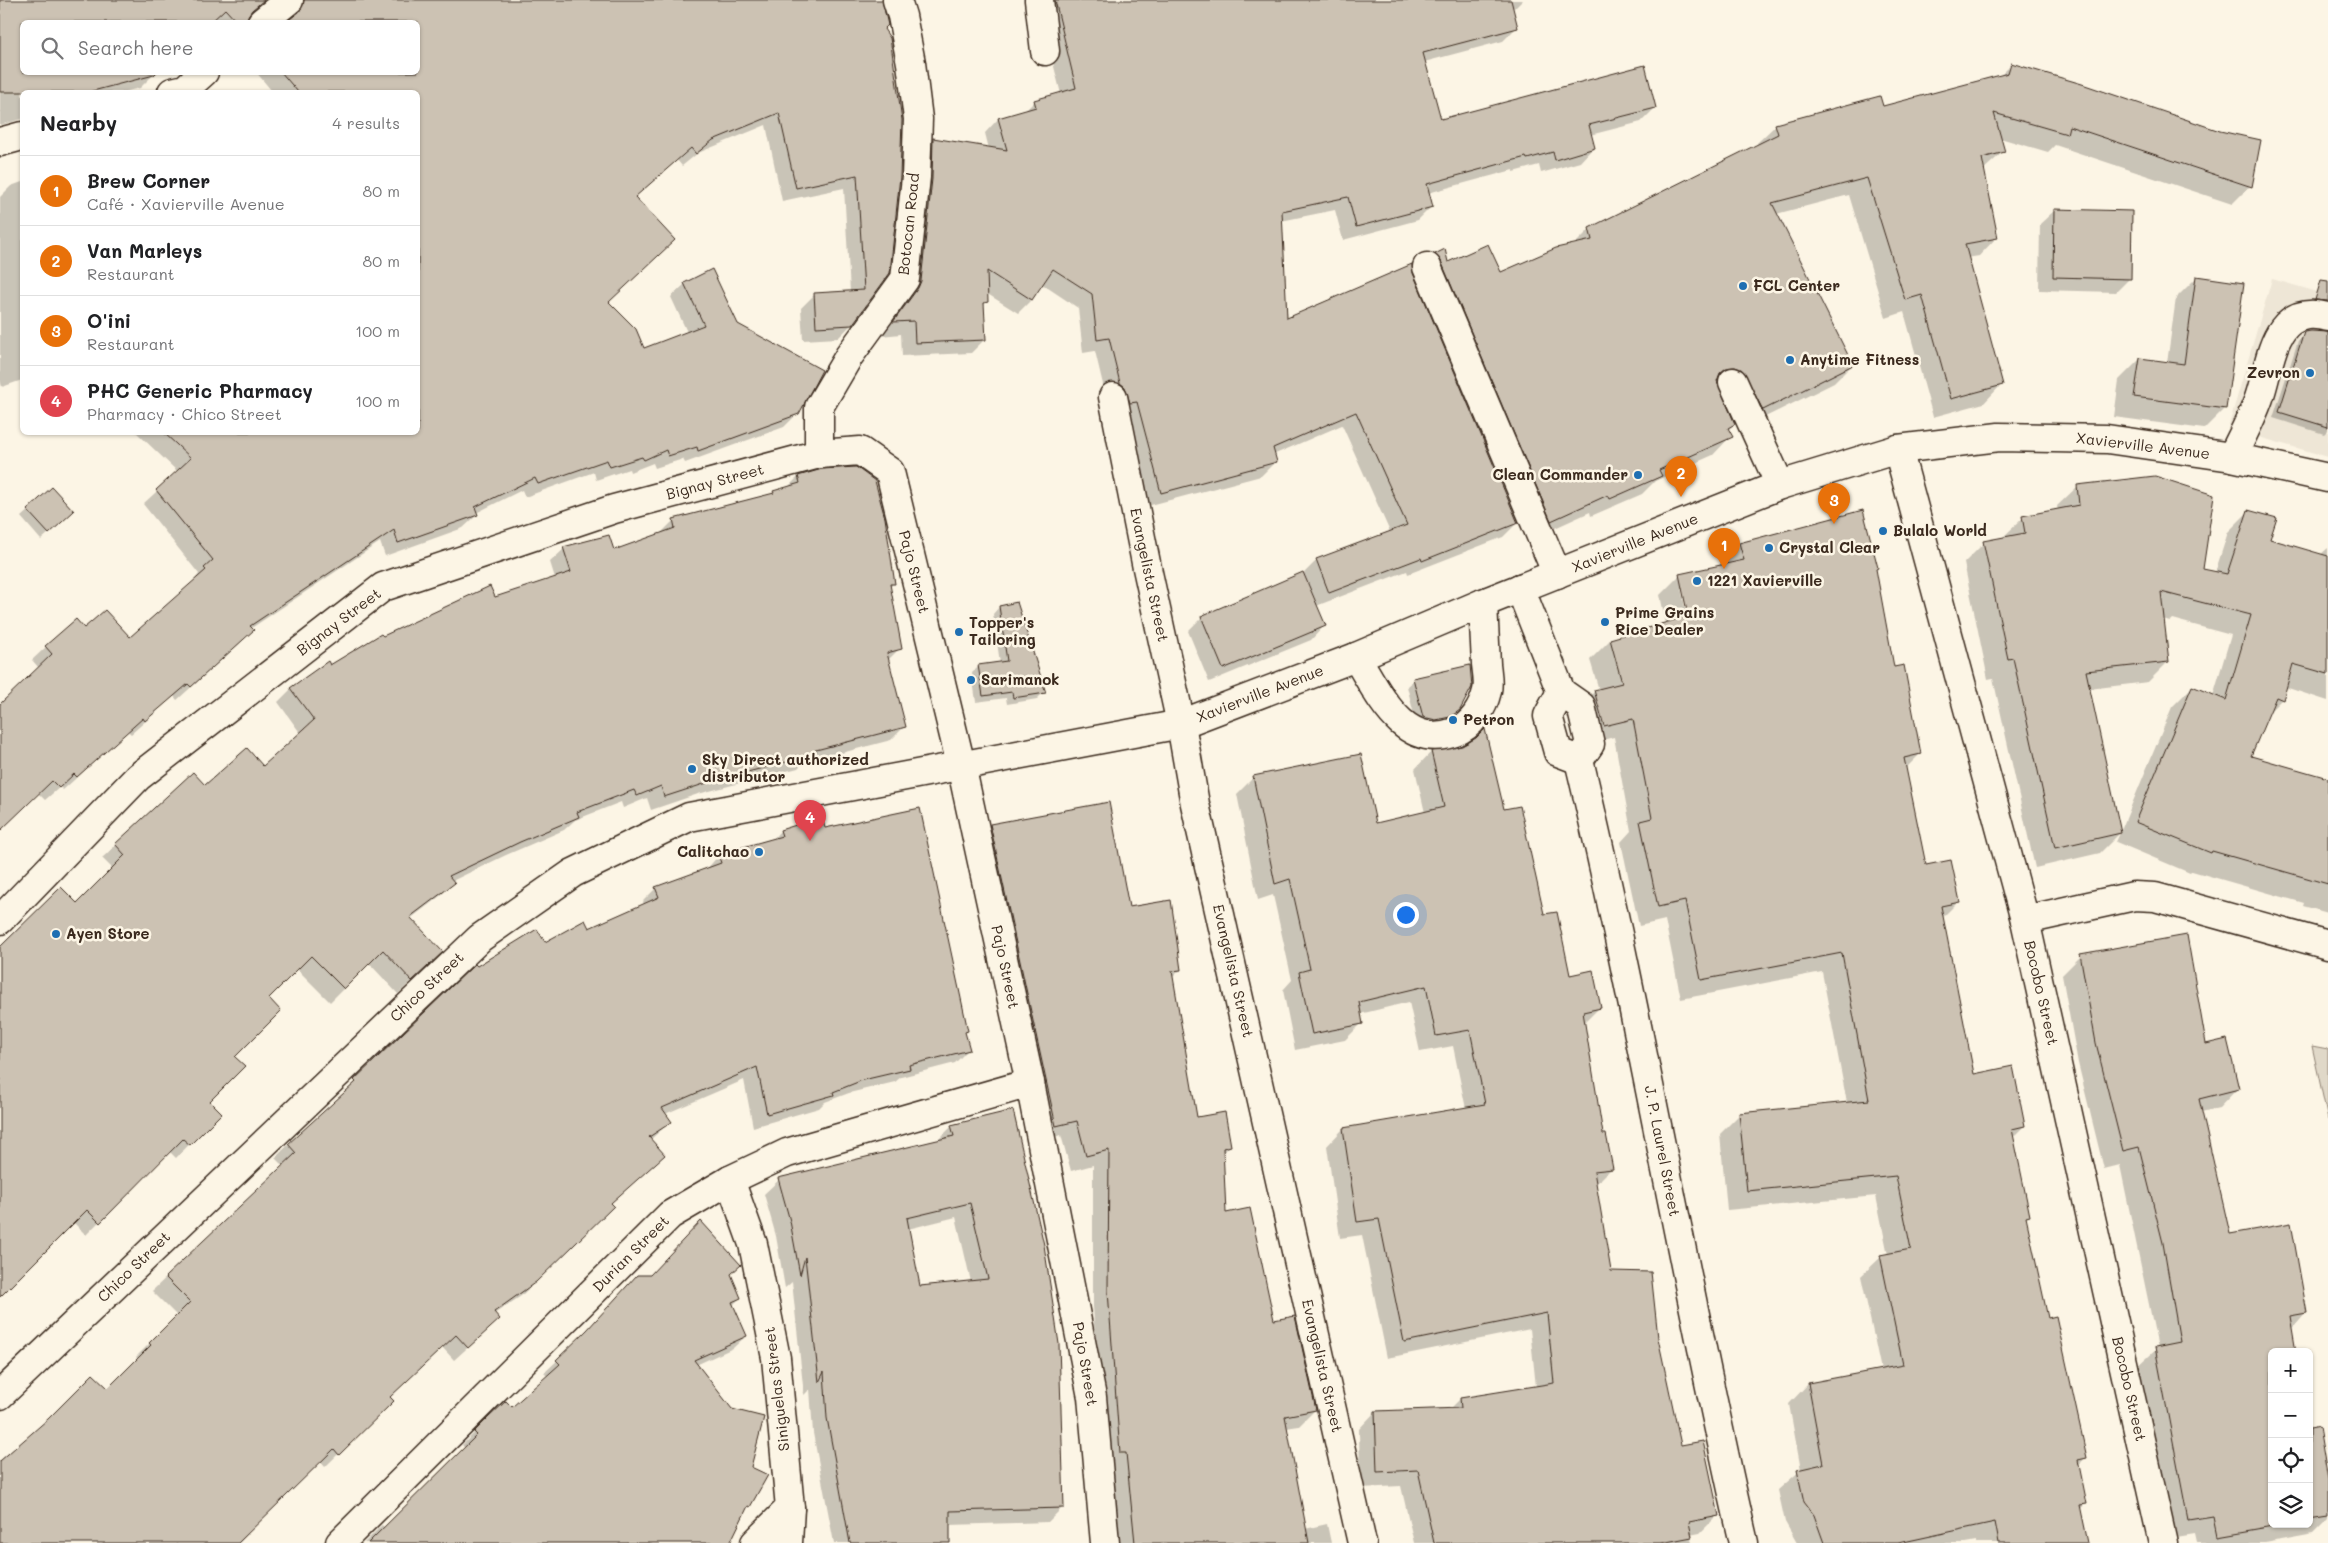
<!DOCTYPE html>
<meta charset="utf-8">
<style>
body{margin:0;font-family:Mali,sans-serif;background:#f6f6f6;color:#202124}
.controls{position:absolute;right:15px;bottom:15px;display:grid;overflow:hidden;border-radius:8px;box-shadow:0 1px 4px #0004}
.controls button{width:45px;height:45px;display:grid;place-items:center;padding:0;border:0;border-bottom:1px solid #e0e0e0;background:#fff;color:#202124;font:25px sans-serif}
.you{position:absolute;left:1405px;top:914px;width:18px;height:18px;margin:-12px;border:4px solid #fff;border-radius:50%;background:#1a73e8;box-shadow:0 0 0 8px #1a73e833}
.badge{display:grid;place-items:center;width:32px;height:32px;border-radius:50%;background:#1f6fb2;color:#fff;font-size:16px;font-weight:700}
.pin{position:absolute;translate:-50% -41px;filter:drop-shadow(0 1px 2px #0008)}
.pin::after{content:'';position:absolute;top:26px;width:18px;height:15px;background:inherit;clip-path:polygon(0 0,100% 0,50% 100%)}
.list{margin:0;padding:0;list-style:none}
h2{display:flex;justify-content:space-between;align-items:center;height:65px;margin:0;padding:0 20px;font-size:21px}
h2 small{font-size:16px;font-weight:400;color:#757577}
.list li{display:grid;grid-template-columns:32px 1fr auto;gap:15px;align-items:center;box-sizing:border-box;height:70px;padding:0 20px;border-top:1px solid #e0e0e0}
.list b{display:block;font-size:19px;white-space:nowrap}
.list p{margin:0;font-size:16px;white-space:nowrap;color:#757577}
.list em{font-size:16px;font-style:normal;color:#757577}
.icon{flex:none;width:28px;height:28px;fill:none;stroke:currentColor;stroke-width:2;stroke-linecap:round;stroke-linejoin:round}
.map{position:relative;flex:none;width:2328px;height:1543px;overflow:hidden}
.search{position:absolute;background:#fff;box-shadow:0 1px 4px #0004;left:20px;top:20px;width:400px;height:55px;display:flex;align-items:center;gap:12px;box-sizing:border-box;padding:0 18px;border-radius:8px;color:#757577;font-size:19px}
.panel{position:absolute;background:#fff;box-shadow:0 1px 4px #0004;left:20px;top:90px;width:400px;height:345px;border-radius:8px}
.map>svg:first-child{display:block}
</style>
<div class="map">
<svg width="2328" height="1543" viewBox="0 0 2328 1543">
<rect width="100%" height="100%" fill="#fcf5e5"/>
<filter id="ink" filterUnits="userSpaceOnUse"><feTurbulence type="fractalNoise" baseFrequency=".02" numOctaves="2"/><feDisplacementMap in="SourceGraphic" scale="10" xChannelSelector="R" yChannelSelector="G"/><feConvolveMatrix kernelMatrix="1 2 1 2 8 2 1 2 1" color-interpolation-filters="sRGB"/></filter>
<g filter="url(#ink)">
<path fill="#eee6d6" d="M2272,279L2328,295V457L2228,428Z"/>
<path fill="#e0d8c8" stroke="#8e8173" d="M2312,1046L2328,1049V1120Z"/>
<g fill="#0003" fill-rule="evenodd">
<path d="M0,0H264L247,15L246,22H22V72H156L140,88L123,92H22V119L0,125Z"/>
<path d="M313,0H881L889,273L852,324L838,338L803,340L801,308L815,294L850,292L844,188L782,201L766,125L698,153L682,166L677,160L634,198L608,302L644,349L687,332L671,297L685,284L737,325L798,413L784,427L685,463L683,459L655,468L653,463L630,472L629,469L596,480L594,472L525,497L522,490L476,513L477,515L463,528L385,556L380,542L250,629L239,644L177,700L174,696L131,734L128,731L63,790L60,787L45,800L38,793L0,830V705L39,668L32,660L75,620L84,630L130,639L192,583L199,574L143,504L178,472L136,432H418V151L449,121L434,103L418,114V92H266L271,90L256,72H418V22H288Z"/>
<path d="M1037,0H1523L1516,7L1512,8L1517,27L1503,41L1424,62L1440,120L1655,108L1641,122L1590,135L1593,148L1580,162L1541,173L1539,165L1513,172V170L1428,193L1432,206L1418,220L1343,240L1335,210L1281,221L1286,320L1411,273L1517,523L1503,537L1408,574L1407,571L1316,606L1325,625L1311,640L1209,682L1188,631L1202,617L1303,574L1317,560L1390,532L1342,425L1273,455L1275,462L1261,476L1147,506L1106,397L1095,351L1083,353L1078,308L1042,284L1031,300L1018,313L986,293L987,302L983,305L985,339L971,353L902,356L901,334L881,336L920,153L933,139L989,149L985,133L998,119L1024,112L1035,101L1061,94Z"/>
<path d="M2011,65L2250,186L2232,204L2055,145L2048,152L2000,138L2003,152L1983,170L1997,237L1979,256L1967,258L2002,384L1984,403L1933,417L1904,312L1886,318L1849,195L1776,214L1852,365L1834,383L1745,427L1724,388L1718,385L1734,424L1728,430L1731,436L1713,455L1655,481L1642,494L1591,516L1590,512L1533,538L1417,273L1435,255L1444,251L1447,264L1501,274L1573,246L1590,229L1758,145L1757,143L1776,125L1882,107L1999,77Z"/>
<path d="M22,182V380L2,387L0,380V197L11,186Z"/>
<path d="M2055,210L2130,278L2116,292L2039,290L2040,224Z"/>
<path d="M2197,277L2225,408L2204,429L2114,417L2119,380L2140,359L2167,363L2176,298Z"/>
<path d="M2305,333L2328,337V430L2324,434L2273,418L2298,341Z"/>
<path d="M822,471L894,583L890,587L900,648L887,661L905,726L891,740L803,763L798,768L698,794L651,810L647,798L623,808L621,802L575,820L564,830L506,855L452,881L453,883L440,896L410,919L428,965L398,994L369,963L330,1002L297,969L267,998L208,1101L220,1113L176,1158L169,1151L86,1235L73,1222L0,1295V949L77,905L113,869L102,858L193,774L205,787L263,768L301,734L278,702L291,689L382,638L555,578L550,562L564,549L613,551L660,534L674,520L770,495L774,492L787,488L798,477Z"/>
<path d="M2078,486L2202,570L2215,573L2228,532L2248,512L2269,540L2320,555L2328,548V701L2285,687L2282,699L2268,713L2250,757L2328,779V913L2303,906L2304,903L2192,871L2190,873L2116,842L2120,833L2100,853L2035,868L1993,678L1988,679L1964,563L1984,543L2002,538L2023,518L2058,511L2057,506ZM2163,619L2170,621L2172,619L2231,635L2213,696L2192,687L2172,707L2120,833L2089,689L2148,682L2168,662Z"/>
<path d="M52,489L66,518L41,540L21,517Z"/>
<path d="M1740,545L1877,568L1875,570L1893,669L1920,754L1905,769L1925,867L1959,901L1942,918L1974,1076L2024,1126L2013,1137L2029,1216L2025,1219L2047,1319L2086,1457L2078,1466L2086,1503L2080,1510L2086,1543H1976V1541L1965,1543H1797L1785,1522L1778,1490L1801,1470L1789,1404L1808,1384L1881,1370L1861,1276L1881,1257L1888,1255L1876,1196L1727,1210L1720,1134L1740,1114L1847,1103L1822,972L1681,999L1665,920L1639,926L1621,842L1631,831L1614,737L1584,745L1575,711L1595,691L1599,690L1590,660L1610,640L1666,624L1660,595L1679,576L1721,566L1720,564ZM1681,588H1683L1691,622H1688Z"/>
<path d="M999,607L1044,692L1037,699L1007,704L1006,698L976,702L972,673L979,666L1000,663L993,614Z"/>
<path d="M1414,680L1459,709L1442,723H1416L1407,686Z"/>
<path d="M1431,752L1503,811L1569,976L1599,1008L1583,1024L1602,1136L1612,1168L1595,1185L1610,1273L1657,1338L1680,1446L1717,1516L1700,1533L1690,1535L1692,1543H1414L1401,1486L1360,1488L1359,1429L1375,1412L1450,1409L1460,1399L1536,1387L1530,1329L1387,1358L1362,1235L1340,1238L1327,1146L1343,1129L1466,1109L1453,1046L1420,1052L1409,1002L1360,1014L1362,1023L1345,1040L1295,1050L1283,990L1292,980L1273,895L1258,900L1237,794L1254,777L1375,824L1425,813L1415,769Z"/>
<path d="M821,819L824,830L967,1031L964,1033L968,1050L955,1063L901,1077L895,1082L849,1093L825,1102L819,1108L753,1127L744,1080L665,1114L670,1122L650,1140L610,1203L612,1206L521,1296L494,1314L485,1332L454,1360L442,1347L388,1397L392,1401L325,1467L320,1461L247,1533L248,1534L239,1543H0V1460L49,1420L108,1389L138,1359L136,1357L177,1316L152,1291L283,1166L275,1158L289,1144L477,968L589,930L644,905L643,901L656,888L706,870L719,855L772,840L780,831Z"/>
<path d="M990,825L1128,909L1180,970L1172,978L1196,1118L1230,1146L1222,1154L1225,1215L1315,1410L1299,1426L1286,1428L1305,1529L1327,1524L1331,1543H1113L1104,1468L1093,1307V1165L1071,1171L1061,1135L1040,1141L975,841Z"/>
<path d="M2081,956L2205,1046L2238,1088L2219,1108L2201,1112L2229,1236L2306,1312L2272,1352V1524H2309V1426L2328,1487V1520L2314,1534L2265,1543H2196L2194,1534L2169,1538L2137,1367L2158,1348L2120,1165L2104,1169L2078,1063L2062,975Z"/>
<path d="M952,1126L1063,1507L1048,1522L949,1525V1543H834L813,1433L810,1389L804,1395L792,1282L785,1288L776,1236L764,1194L779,1180L937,1141ZM956,1217L971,1282L919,1288L908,1229Z"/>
<path d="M730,1274L740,1298L732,1306L746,1336L733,1348L696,1365L749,1467V1506L743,1512L729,1543H364L382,1525L385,1528L465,1448L462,1445L490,1418L512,1409L548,1377L544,1373L579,1340Z"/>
</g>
<g fill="#ccc2b3" stroke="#3b2a1e" fill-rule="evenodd">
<path d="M0,0H264L252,10L248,16L247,22H237L225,9L211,22H22V72H157L154,75L89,92H0Z"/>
<path d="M304,0H882L888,25L884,29L890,38L902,120L900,176L890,273L852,325L816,327L814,293L864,290L857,175L796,188L779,113L713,140L696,154L691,148L635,197L675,240L609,302L636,329L644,348L704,325L684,283L712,269L738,324L822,370L799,414L698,451L697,447L668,456L666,450L644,460L642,457L610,467L607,460L538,484L535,478L475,507L478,515L398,543L394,530L250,626L254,630L191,687L188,684L145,721L143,718L77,777L74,774L59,788L52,781L0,831V704L52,654L45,646L76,619L84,628L105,610L130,637L206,570L204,568L213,560L156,490L191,458L163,432H418V92H298L281,72H418V22H286L299,12Z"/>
<path d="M1055,0H1511L1518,28L1423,53L1441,119L1645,65L1656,108L1589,125L1595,148L1555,160L1553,152L1527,159L1526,157L1427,184L1433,207L1356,227L1348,197L1282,211L1287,318L1412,264L1413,273L1518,523L1422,561L1421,558L1329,593L1316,559L1407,525L1356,412L1273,448L1277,462L1161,493L1137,402L1130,403L1125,387L1120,383L1109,338L1097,340L1092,294L1053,269L1032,300L987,271L988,302L984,303L986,340L915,343L914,321L893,322L918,288L921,281L932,179L933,138L1007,150L998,118L1036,107L1034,100L1076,88Z"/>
<path d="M2011,63L2082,84L2220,131L2261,140L2252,187L2069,126L2067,134L1994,113L2005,152L1982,158L1998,238L1965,244L2003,385L1951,399L1922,295L1905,300L1867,178L1772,203L1853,365L1763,410L1742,370L1735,367L1726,368L1720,373L1717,381L1735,424L1728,428L1733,437L1659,470L1662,476L1610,499L1608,495L1551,521L1441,261L1435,254L1445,249L1448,262L1488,244L1501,272L1556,248L1592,240L1589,228L1778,134L1775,124L1880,96L1883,106L2008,73Z"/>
<path d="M2054,209L2132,211L2131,279L2053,277Z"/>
<path d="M2196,276L2244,283L2226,409L2134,397L2140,358L2184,364Z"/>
<path d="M2321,280L2328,281V301L2315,300Z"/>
<path d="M2311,331L2328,332V427L2279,412L2304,332Z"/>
<path d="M856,467L875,481L885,518L895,584H890L902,649L887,653L906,727L812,751L813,755L713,781L664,797L661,786L637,796L634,790L577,812L579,817L520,842L449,876L455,883L410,917L443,952L412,981L383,950L344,989L311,956L269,998L281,1011L235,1057L245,1066L210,1101L222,1113L190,1145L183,1139L100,1223L87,1210L0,1297V947L61,887L77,903L125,855L115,844L193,772L205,785L247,748L263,766L314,720L290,688L328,661L330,665L381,634L383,636L490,586L495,597L571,572L563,547L609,535L614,550L675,528L673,519L774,493L773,491L800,483L798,476L822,469Z"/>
<path d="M2155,476L2214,495L2203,569L2227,574L2248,510L2277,518L2270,539L2328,556V674L2293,664L2283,700L2276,697L2251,756L2328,778V884L2212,851L2211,853L2135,822L2192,686L2226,700L2251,615L2161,592L2169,662L2086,671L2121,833L2055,848L2013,658L2008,659L1983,541L2025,533L2022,516L2079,505L2077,485Z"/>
<path d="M52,487L74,511L49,534L27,510Z"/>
<path d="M1863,510L1878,568L1876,569L1894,667L1904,665L1921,754L1904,758L1926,865L1951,860L1960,902L1941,906L1974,1074L2013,1066L2025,1126L2012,1129L2030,1216L2026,1217L2048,1318L2056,1316L2087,1458L2078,1460L2087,1504L2080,1505L2088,1543H1999L1995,1522L1899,1543H1824L1814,1515L1804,1502L1797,1470L1823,1464L1808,1383L1903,1365L1880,1255L1911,1249L1896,1176L1747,1191L1739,1113L1869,1100L1842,953L1701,980L1685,901L1658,907L1640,821L1652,818L1633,719L1604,726L1594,690L1622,683L1610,639L1688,616L1679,574L1744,560L1739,543Z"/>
<path d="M1303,572L1326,626L1223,669L1201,616Z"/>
<path d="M1017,602L1046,693L1013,698L1012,692L983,696L978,665L1007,661L999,606Z"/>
<path d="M1470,665L1472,687L1460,710L1450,717L1436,720L1423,717L1413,678Z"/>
<path d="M1485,729L1504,809L1520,806L1544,914L1557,912L1570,975L1593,970L1601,1008L1583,1012L1603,1134H1606L1613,1169L1594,1171L1611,1271L1651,1272L1658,1338L1681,1445L1703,1441L1719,1516L1689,1522L1692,1537L1661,1543H1434L1418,1470L1377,1472L1375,1411L1461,1408L1460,1398L1554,1383L1547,1313L1404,1342L1379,1219L1357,1222L1343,1128L1485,1104L1470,1030L1436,1036L1426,986L1359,1002L1363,1024L1312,1034L1299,972L1310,969L1290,879L1275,884L1253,776L1361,754L1376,823L1444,807L1431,751L1462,746L1476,738Z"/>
<path d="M1109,802L1129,907L1171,900L1181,970L1172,971L1197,1117L1225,1112L1231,1146L1223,1148L1226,1213L1250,1208L1274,1320L1295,1316L1316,1410L1285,1416L1309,1543H1135L1126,1453H1120L1108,1291L1109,1150L1086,1156L1077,1121L1056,1126L990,824Z"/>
<path d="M920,808L968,1031L965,1032L970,1050L909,1065L910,1069L863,1080L833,1092L834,1095L767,1114L757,1067L662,1108L672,1122L649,1137L665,1155L611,1203L614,1206L536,1282L494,1312L500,1319L468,1348L456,1335L390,1397L394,1401L339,1455L334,1449L238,1543H0V1461L48,1419L93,1374L108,1388L151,1345L149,1343L190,1302L165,1277L296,1153L288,1144L356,1082L354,1080L475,964L477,966L537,929L545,942L585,920L589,928L659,897L655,887L721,863L718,854L782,836L780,830L822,817L825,828Z"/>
<path d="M2187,935L2206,1044L2227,1039L2239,1089L2199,1099L2230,1234L2291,1223L2307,1313L2290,1316L2296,1352H2272V1524H2285L2217,1536L2213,1516L2188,1520L2155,1347L2180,1342L2163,1243L2139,1147L2123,1151L2096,1043L2080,954Z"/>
<path d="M1013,1110L1044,1245L1059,1344L1064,1508L950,1511V1543H850L827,1418L824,1372L819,1382L805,1257L800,1275L790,1221L778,1178L954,1136L951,1125ZM970,1203L988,1279L920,1286L907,1218Z"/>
<path d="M701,1221L741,1265L731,1274L741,1298L732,1302L747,1336L694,1360L732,1409L764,1417L751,1467L768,1475L750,1507L748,1506L730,1543H368L477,1435L474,1432L489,1417L506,1401L512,1407L560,1364L556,1360L587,1330L637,1275H650Z"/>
<path d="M2319,1427L2328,1480V1517L2309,1520V1429Z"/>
</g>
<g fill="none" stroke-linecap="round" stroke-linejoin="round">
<defs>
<g id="minor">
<path d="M1039,0L1045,51"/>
<path d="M262,22L289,0"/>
<path d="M172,92L185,89L204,72"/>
<path d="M0,142L22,136"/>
<path d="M1427,267L1557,574"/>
<path d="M1733,382L1780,485"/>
<path d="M1113,397L1147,568L1181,724L1195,804L1362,1543"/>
<path d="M1898,449L2025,920L2163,1543"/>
<path d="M819,454V407L849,356L905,279L916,177L918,119L911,63L902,16L897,0"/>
<path d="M2232,457C2241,438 2252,418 2259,398C2272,361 2272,303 2328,317"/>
<path d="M1520,588L1561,692L1581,706L1590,744L1579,760C1641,1020 1684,1283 1744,1543"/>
<path d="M1356,657C1379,693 1402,751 1455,732C1472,726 1483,708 1487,691C1489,683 1487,673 1486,664C1485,644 1484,623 1483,603"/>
<path d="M1561,692L1548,716L1558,752L1579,760"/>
<path d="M0,920L138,777L383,587L614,509L819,454L860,451L890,472L961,765L1030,1083L1092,1397L1105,1543"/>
<path d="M2025,920L2134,896L2155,897L2328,945"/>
<path d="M730,1180L753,1244L776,1358L790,1508L788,1543"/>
<path d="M340,1543L670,1215L730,1180L787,1153L1030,1083"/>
<path d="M755,1543L790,1508"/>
</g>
<path id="major" d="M0,1395L480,938L573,873L689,817L1181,724L1356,657L1483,603L1780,485L1898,449L1999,437L2107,439L2232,457L2328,478"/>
</defs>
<use href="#minor" stroke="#3b2a1e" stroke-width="31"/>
<use href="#major" stroke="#3b2a1e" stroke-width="31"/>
<use href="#minor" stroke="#fcf5e5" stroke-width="28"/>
<use href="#major" stroke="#fcf5e5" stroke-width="28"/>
</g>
</g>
<g fill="#1f6fb2" stroke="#fcf5e5" stroke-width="2">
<circle cx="1743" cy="286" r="5"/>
<circle cx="1790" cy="360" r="5"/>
<circle cx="2310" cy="373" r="5"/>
<circle cx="1638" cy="475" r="5"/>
<circle cx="1883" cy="531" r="5"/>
<circle cx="1769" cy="548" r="5"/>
<circle cx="1697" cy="581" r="5"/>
<circle cx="1605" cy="622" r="5"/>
<circle cx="959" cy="632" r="5"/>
<circle cx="971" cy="680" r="5"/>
<circle cx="1453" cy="720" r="5"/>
<circle cx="692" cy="769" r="5"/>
<circle cx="759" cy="852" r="5"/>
<circle cx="56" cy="934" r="5"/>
</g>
<g text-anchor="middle" stroke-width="5" stroke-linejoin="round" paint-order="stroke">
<g font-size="15" fill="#3b2a1e" stroke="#fcf5e5">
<text transform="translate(909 224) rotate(-84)" y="5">Botocan Road</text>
<text transform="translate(2143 446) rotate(7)" y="5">Xavierville Avenue</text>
<text transform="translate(715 482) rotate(-15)" y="5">Bignay Street</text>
<text transform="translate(1635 543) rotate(-22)" y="5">Xavierville Avenue</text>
<text transform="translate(914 572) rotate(76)" y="5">Pajo Street</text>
<text transform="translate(1149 575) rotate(78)" y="5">Evangelista Street</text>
<text transform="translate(339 622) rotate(-37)" y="5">Bignay Street</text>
<text transform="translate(1260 694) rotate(-21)" y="5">Xavierville Avenue</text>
<text transform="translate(1005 967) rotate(78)" y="5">Pajo Street</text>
<text transform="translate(1233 971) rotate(77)" y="5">Evangelista Street</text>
<text transform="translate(427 987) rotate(-43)" y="5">Chico Street</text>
<text transform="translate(2041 993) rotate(77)" y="5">Bocobo Street</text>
<text transform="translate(1662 1151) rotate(79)" y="5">J. P. Laurel Street</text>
<text transform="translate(631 1254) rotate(-45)" y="5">Durian Street</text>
<text transform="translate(134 1267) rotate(-44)" y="5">Chico Street</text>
<text transform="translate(1085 1364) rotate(80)" y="5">Pajo Street</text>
<text transform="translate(1322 1366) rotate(77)" y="5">Evangelista Street</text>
<text transform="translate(777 1389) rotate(-97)" y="5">Siniguelas Street</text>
<text transform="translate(2129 1389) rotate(77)" y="5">Bocobo Street</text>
</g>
<g font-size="15" font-weight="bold" fill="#3b2a1e" stroke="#fcf5e5" text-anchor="start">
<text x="1753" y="291">FCL Center</text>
<text x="1800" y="365">Anytime Fitness</text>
<text x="2300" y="378" text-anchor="end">Zevron</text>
<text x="1628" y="480" text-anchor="end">Clean Commander</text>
<text x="1893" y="536">Bulalo World</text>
<text x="1779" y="553">Crystal Clear</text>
<text x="1707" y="586">1221 Xavierville</text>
<text x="1615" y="618">Prime Grains<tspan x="1615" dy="17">Rice Dealer</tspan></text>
<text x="969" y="628">Topper's<tspan x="969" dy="17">Tailoring</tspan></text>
<text x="981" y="685">Sarimanok</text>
<text x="1463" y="725">Petron</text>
<text x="702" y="765">Sky Direct authorized<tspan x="702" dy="17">distributor</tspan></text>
<text x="749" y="857" text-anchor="end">Calitchao</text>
<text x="66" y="939">Ayen Store</text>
</g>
</g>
</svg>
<div class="controls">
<button>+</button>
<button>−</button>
<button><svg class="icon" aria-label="locate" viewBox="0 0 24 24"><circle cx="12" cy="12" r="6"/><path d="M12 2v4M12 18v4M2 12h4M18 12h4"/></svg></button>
<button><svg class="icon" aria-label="layers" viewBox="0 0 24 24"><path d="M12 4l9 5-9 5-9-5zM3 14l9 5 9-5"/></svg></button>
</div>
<div class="you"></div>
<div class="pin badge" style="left:1724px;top:569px;background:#e8710a">1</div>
<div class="pin badge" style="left:1681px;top:497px;background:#e8710a">2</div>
<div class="pin badge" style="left:1834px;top:524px;background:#e8710a">3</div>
<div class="pin badge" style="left:810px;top:841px;background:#e0444e">4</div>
<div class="search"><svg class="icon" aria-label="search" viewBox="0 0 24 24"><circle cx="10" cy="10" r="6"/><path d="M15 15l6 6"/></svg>Search here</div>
<section class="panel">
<h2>Nearby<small>4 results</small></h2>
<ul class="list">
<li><span class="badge" style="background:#e8710a">1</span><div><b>Brew Corner</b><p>Café · Xavierville Avenue</p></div><em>80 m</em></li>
<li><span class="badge" style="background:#e8710a">2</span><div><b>Van Marleys</b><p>Restaurant</p></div><em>80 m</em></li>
<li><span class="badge" style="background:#e8710a">3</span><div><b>O'ini</b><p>Restaurant</p></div><em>100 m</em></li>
<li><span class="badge" style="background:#e0444e">4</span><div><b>PHC Generic Pharmacy</b><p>Pharmacy · Chico Street</p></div><em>100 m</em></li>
</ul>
</section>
</div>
